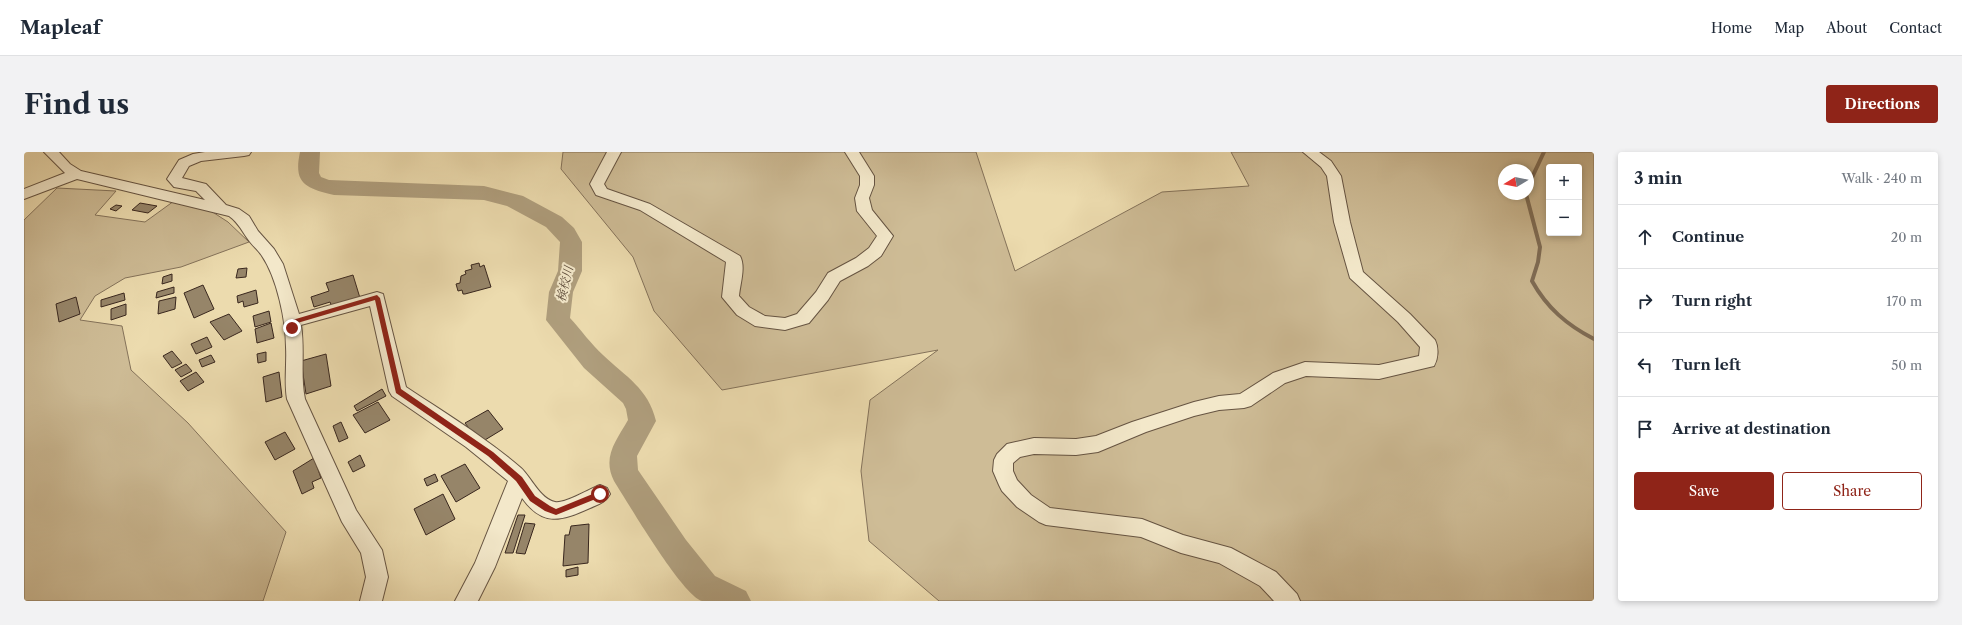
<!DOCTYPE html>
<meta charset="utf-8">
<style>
body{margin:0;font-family:"Libre Caslon Text","Noto Serif JP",serif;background:#f2f2f3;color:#1f2937}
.controls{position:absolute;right:12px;top:12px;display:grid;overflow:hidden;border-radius:4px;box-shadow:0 2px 6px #0003}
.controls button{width:36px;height:36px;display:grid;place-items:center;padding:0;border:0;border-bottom:1px solid #e0e1e3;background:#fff;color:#1f2937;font:20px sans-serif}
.compass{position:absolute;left:1474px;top:12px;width:36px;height:36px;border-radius:50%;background:#fff;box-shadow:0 2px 6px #0003;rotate:260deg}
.stop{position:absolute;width:12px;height:12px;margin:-9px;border:3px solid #8f2418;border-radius:50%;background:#fff}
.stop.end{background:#8f2418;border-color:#fff;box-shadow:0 1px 4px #0008}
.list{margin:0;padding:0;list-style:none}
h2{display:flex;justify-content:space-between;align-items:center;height:52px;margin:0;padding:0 16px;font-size:17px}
h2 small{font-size:13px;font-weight:400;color:#747a83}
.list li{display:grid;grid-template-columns:26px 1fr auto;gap:12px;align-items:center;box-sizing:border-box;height:64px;padding:0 16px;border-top:1px solid #e0e1e3}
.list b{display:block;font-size:15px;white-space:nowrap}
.list em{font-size:13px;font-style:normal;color:#747a83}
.actions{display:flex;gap:8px;padding:12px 16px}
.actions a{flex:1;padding:9px 0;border:1px solid #8f2418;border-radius:4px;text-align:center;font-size:14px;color:#8f2418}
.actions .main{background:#8f2418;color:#fff}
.icon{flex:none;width:22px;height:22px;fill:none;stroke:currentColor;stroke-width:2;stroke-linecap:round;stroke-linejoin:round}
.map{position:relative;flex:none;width:1570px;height:449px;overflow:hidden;border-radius:4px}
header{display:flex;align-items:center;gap:24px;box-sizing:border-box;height:56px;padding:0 20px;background:#fff;border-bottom:1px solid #e0e1e3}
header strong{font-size:19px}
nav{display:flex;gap:22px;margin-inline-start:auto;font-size:14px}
.intro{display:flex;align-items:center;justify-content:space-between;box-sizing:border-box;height:96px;padding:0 24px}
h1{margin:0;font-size:28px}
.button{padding:10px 18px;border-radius:4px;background:#8f2418;color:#fff;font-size:14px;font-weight:700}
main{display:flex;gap:24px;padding:0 24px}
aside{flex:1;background:#fff;border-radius:4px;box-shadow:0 2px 6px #0003}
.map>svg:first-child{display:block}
</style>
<header>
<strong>Mapleaf</strong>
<nav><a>Home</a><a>Map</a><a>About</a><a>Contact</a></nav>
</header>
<div class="intro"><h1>Find us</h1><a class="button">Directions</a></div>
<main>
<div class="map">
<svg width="1570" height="449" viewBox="0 0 1570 449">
<rect width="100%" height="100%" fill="#ecdbae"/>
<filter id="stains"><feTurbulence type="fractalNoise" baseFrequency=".005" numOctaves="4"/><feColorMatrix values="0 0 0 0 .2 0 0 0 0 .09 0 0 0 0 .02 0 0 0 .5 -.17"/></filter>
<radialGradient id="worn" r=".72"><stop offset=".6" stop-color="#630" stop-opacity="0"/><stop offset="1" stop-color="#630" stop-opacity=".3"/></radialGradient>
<g fill="#cebc96" stroke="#84725a" fill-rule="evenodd">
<path d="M539,0H952L991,119L1138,40L1225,34L1207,0H1570V449H915L845,389L837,319L846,248L914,198L698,238L630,159L609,105L537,17ZM1525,15H1555V81H1525ZM1480,18H1504V42H1480Z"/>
<path d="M33,36L92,39L71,63L121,70L150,49L187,59L204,70L225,90L157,115L101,126L71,144L56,168L98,174L107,218L164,271L262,380L239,449H0V68Z"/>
</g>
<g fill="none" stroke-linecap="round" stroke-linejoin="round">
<g stroke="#806e57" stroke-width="4">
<path d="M1504,34L1520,0"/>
<path d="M1502,42L1516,95L1514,110L1508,129C1523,156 1543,173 1570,187"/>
</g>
<path fill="#af9e7d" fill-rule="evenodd" d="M276,0H296L295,21L297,25L305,28L460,34L499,44L538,65L550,76L558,90V119L549,140L546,166C557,178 567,192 579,203C602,225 624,236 632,269L613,304L614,318L662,388L691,424L722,439L727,449C715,449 689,449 678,449C658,443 604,351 590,329C578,305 592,289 604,268L602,257L599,251L560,216L522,168L525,140L534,119L536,90L522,75L483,54L460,48L310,43C282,36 269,32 276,0Z"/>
</g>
<g fill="#968569" stroke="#39271e">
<path d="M116,51L133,54L124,61L108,58Z"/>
<path d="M92,53L98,54L92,59L86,57Z"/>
<path d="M455,111L456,115L460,113L467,135L441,142H439L438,138L434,139L432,132L436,131L437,124L442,122L441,119L448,117L447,113Z"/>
<path d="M223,116L222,125L212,126L214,117Z"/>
<path d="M148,122V129L138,132L139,125Z"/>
<path d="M329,123L336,146L308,155L306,150L290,155L287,145L305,139L302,131Z"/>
<path d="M179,133L190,157L170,166L160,141Z"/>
<path d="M150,135V141L132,146L133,140Z"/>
<path d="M232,138L234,151L220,155L219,149L214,151L213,144Z"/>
<path d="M100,141L101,148L77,155V148Z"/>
<path d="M52,145L56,162L35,170L32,152Z"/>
<path d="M152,145L151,157L134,162L135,149Z"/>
<path d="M102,152V163L87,168V157Z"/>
<path d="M245,159L247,170L231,175L229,164Z"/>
<path d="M205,162L218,179L200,188L186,170Z"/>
<path d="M247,171L250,186L233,191L231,177Z"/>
<path d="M183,185L188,195L172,202L167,192Z"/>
<path d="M148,199L158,211L148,216L139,204Z"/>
<path d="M242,200V209L234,211L233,202Z"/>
<path d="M302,202L307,234L282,242L277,209Z"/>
<path d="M187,203L191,210L178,215L175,208Z"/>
<path d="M162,212L168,219L157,225L151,218Z"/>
<path d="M172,220L180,230L164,239L156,229Z"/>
<path d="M255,220L258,245L242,250L239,225Z"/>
<path d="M358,237L362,244L333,259L330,254Z"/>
<path d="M354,250L366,268L341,281L329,263Z"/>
<path d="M464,258L479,277L456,291L441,271Z"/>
<path d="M317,270L324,286L315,290L309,274Z"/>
<path d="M261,280L271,297L251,308L241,290Z"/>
<path d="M336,303L341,314L329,320L324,310Z"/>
<path d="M290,306L297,326L288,330L290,336L278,342L269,319Z"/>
<path d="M441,312L456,336L432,350L417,324Z"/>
<path d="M411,322L414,329L403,334L400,327Z"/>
<path d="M419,342L431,367L402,383L390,357Z"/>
<path d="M494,363H501L489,401H481Z"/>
<path d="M501,371L511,372L501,402L492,401Z"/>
<path d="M565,372L564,411L539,414L541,383H545L547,374Z"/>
<path d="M554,415V423L542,425V418Z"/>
</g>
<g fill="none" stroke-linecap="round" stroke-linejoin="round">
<defs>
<g id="minor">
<path d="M20,0H35L46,12L57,19L181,48L172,39L150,35L143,27L155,8L169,2L181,0H227L225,3L220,4L177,9L165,14L158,26L182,32L202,53L215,57L225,64L234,79L250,97L259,112L275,162L353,140L359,142L382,235C421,261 461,285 497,316C507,325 516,347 531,350C541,352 565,337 576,333L583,336L586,342C582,350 575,352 566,356C537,369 519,375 498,346L471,415L454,449H431L451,411L484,329L442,295L368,244L365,239L346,154L277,173C281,198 276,223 281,247L332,358L358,398L364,425L358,449H336L342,425L337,401L318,370L263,247C260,230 263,213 262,195C262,169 253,126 238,104C235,99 230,95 226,90C219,81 215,71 205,64L53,27L0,47V37L41,21Z"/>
<path d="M583,0H597L580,32L583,37L626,52L716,104C722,115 716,132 715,144L725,155L741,164L761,166L773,162L792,140L804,121L832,106L845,96L853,84L833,59L831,46L836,33V24L821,0H835L850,24V33L845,46L848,58L869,84L857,104L844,114L816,129L804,148L785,171L761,178L731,174L713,163L698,145L702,110L616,58L572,43L566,32Z"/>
<path d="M1279,0H1295L1307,9L1317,24L1326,70L1339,120L1386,162L1411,188C1415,196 1414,207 1410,214L1355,227L1282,224L1261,231L1227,254L1220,256L1195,258L1170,264L1122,280L1074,300L1052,303L1010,302L996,305L989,311V319L993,328L1007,343L1026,356L1118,367L1159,383L1207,396L1252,420L1273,442L1276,449H1250L1236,434L1195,411L1157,401L1117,385L1022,373L1015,370L993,355L978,339L975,333L969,319L970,308L973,302L983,292L1010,286L1052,287L1072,284L1108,270L1170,250L1195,244L1216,242L1249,221L1281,210L1355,213L1395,204L1396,195L1374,170L1326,126L1310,70L1303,24L1297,15Z"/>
</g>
</defs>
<use href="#minor" stroke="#665442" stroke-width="2"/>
<use href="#minor" fill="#f3e8ca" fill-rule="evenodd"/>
</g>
<path fill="#8f2418" d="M353,143L356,146L377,237L469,300L498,325L511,344L526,354L532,357L576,339L579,340V344L532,363L521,359L506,349L492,329L464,304L372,241L351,148L270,172V178L265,176V169Z"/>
<g text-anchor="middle" stroke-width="4" stroke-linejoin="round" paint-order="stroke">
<g font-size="12" font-style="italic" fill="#5c4b3a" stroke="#f3e8ca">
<text transform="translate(541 132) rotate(-77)" y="4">検校川</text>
</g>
</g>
<rect width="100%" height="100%" filter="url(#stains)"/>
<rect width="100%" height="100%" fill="url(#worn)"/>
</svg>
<div class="controls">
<button>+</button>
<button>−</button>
</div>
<svg class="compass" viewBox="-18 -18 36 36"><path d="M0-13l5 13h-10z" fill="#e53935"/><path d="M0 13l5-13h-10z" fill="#747a83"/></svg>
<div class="stop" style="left:576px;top:342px"></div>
<div class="stop end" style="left:268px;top:176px"></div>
</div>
<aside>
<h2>3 min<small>Walk · 240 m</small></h2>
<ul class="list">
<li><svg class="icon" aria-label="ahead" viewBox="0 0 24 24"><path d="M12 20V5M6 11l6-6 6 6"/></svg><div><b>Continue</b></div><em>20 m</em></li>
<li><svg class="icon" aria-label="right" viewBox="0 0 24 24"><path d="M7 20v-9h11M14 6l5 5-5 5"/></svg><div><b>Turn right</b></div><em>170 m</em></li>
<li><svg class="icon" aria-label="left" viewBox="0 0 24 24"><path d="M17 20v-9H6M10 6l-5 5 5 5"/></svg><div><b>Turn left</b></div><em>50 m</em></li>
<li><svg class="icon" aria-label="arrive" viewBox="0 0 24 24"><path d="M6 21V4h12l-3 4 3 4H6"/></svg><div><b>Arrive at destination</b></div></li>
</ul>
<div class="actions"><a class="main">Save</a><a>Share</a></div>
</aside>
</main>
